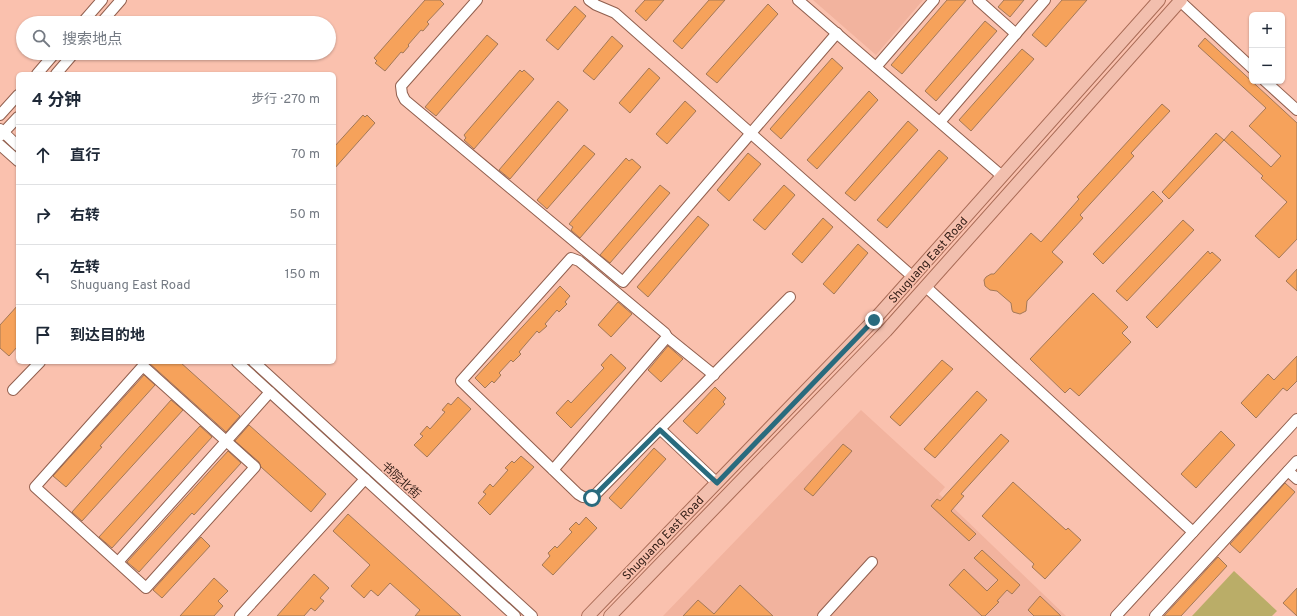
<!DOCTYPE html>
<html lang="zh">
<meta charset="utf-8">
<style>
body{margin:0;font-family:Overpass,"Noto Sans SC",sans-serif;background:#f2f2f3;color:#1f2937}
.controls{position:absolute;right:12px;top:12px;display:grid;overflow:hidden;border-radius:6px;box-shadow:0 1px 3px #0004}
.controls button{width:36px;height:36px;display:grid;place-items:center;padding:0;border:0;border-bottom:1px solid #e0e1e3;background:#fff;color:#1f2937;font:20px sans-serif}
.stop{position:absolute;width:12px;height:12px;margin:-9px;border:3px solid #296b7e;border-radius:50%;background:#fff}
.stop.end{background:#296b7e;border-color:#fff;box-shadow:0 1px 4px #0008}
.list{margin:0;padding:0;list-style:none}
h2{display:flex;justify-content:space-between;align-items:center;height:52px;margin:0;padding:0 16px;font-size:17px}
h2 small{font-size:13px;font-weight:400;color:#747a83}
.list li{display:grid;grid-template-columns:26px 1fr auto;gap:12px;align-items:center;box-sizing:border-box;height:60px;padding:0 16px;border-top:1px solid #e0e1e3}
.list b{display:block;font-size:15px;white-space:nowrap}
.list p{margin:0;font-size:13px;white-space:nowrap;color:#747a83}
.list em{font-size:13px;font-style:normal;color:#747a83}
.icon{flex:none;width:22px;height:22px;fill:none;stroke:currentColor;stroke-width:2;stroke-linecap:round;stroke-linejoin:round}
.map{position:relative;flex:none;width:1297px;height:616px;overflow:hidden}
.search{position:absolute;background:#fff;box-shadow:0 1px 3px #0004;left:16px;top:16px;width:320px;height:44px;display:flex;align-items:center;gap:10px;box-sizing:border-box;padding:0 14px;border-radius:22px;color:#747a83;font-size:15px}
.panel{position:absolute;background:#fff;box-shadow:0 1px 3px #0004;left:16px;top:72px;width:320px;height:292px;border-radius:6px}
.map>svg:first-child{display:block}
</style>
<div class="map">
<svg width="1297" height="616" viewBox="0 0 1297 616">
<rect width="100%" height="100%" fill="#fac1ae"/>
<g fill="#f2b39e">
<path d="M813,0H923L876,55Z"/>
<path d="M861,410L945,487L939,494L1066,616H663Z"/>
</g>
<path fill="#baad68" d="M1234,571L1277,611L1272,616H1192Z"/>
<g fill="#f6a25b" stroke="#a37857">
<path d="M425,0H440L444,4L427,22L429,24L423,31L421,30L408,45L409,46L403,53L401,52L385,71L375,63L377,61L374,58Z"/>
<path d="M645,0H664L646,21L635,11Z"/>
<path d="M709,0H725L682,49L673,41Z"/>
<path d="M947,0H966L902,74L891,65Z"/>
<path d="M1004,0H1024L1010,17L998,7Z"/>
<path d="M1062,0H1087L1046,47L1032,35Z"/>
<path d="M768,4L778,14L717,83L706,74Z"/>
<path d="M575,6L586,16L558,50L546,40Z"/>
<path d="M985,21L997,31L936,101L925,91Z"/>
<path d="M487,35L498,44L436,116L425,107Z"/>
<path d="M612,36L623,46L594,80L583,71Z"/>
<path d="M1205,38L1297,123V239L1279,258L1255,236L1287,202L1261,178L1263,176L1224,140L1232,131L1271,167L1281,156L1249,126L1266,108L1198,46Z"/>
<path d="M1022,49L1034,59L971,131L959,120Z"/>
<path d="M832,58L843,68L781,139L770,129Z"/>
<path d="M649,68L660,78L630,113L619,103Z"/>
<path d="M520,70L522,72L524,70L534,79L474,149L464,140L466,138L464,135Z"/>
<path d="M869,91L878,100L817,169L807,160Z"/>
<path d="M558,101L568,110L510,179L499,170Z"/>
<path d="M685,101L696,111L667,144L656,134Z"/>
<path d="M1162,104L1170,111L1131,153L1134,156L1080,215L1083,218L1052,252L1063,262L1027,301L1026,311L1020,314L1013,312L1012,310L1011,303L997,291L990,290L985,286L984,280L986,277L991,274H994L1031,233L1041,242L1079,199L1077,197Z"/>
<path d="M363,115L365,117L367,115L375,123L334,169V147Z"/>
<path d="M908,121L918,130L855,201L845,193Z"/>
<path d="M1216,133L1224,140L1169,199L1162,192Z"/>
<path d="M584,145L595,154L547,209L537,200Z"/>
<path d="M939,150L948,158L887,228L877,220Z"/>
<path d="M748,153L761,164L729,201L717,190Z"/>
<path d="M626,158L629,161L632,159L641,167L580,238L571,230L573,227L569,224Z"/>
<path d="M660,185L670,193L610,263L600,255Z"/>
<path d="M784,185L795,195L765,230L753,220Z"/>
<path d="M1153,191L1163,201L1103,264L1093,254Z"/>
<path d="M698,216L709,225L648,297L637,287Z"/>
<path d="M823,218L833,227L802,263L792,254Z"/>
<path d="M1183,220L1194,230L1127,301L1116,291Z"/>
<path d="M858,244L868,253L834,294L823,284Z"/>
<path d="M1208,251L1210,254L1212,252L1221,260L1157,328L1146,317Z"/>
<path d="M1297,269V291L1286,281Z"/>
<path d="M560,286L570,296L565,302L567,304L559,312L557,310L545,324L547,326L539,333L537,331L519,352L521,354L513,362L511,360L499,373L501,375L494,383L492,381L485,388L475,378Z"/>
<path d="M1093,293L1128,327L1122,333L1131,342L1079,396L1070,388L1065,393L1030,359Z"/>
<path d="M618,302L632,314L611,337L598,325Z"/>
<path d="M18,305V346L9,356L0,348V325Z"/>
<path d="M668,346L683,359L661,382L648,370Z"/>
<path d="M611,354L626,368L571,428L556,413L568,400L571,403L604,368L601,365Z"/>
<path d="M1297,356V381L1287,391L1283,388L1256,418L1241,403L1268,374L1274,380Z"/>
<path d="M942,360L953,369L900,426L890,417Z"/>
<path d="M148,362H180L240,416L226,432Z"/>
<path d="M144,375L155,385L100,446L102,447L66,487L53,476Z"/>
<path d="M715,387L726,398L723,402L725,404L697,434L683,421Z"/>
<path d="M977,391L987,400L935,458L924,449Z"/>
<path d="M458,397L471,409L427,457L414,445L423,436L420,434L427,426L430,429L445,412L442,410L448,403L451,405Z"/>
<path d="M171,400L183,410L82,521L72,512Z"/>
<path d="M249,425L326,494L311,512L261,467L259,462L235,441Z"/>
<path d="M200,426L212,437L112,548L99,537Z"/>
<path d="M1221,431L1235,445L1196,488L1181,474Z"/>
<path d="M1001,434L1009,441L961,494L964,496L951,511L976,534L969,541L931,506L937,499L940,501Z"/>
<path d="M843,444L852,451L813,496L804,489Z"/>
<path d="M654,448L666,459L621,509L609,498Z"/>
<path d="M228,451L241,463L194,515L192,513L139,572L127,562Z"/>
<path d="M521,456L534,467L490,515L478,503L486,494L483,492L490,484L493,487L508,470L505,468L512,461L514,463Z"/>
<path d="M1013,482L1066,530L1068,528L1081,540L1045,579L1032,567L1034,564L982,516Z"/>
<path d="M1285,483L1295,492L1240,553L1230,544Z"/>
<path d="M348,514L461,616H415L420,610L390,583L378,596L371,590L364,598L351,586L370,565L333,531Z"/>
<path d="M586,517L597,528L553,575L542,565L550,556L548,553L555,546L557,548L572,532L569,529L576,522L579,525Z"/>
<path d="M201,537L210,546L162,598L153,590Z"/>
<path d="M982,550L1020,585L1012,594L1007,590L997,601L999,602L985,616H982L949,585L964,569L987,591L998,580L974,558Z"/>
<path d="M1218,557L1227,566L1181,616H1164Z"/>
<path d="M314,574L329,588L320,598L324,601L315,611L311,608L304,616H277Z"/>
<path d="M214,578L228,591L218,601L223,606L214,616H180Z"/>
<path d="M740,585L773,616H683L698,600L714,614Z"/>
<path d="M1297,588V616L1283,603Z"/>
<path d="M1040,596L1061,616H1034L1028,610Z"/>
</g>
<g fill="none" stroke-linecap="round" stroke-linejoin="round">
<defs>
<g id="minor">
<path d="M477,0L401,86L402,94L405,100L623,282L837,33"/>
<path d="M589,0L596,5L615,13L913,277"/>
<path d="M798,0L1002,176"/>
<path d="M978,0L1016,34"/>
<path d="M1180,1L1252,68"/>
<path d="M82,23L102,0"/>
<path d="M101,23L121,0"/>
<path d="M876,67L934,0"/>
<path d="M37,74L55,53"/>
<path d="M56,74L74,53"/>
<path d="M1265,81L1297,110"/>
<path d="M0,115L18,95"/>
<path d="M940,122L1045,0"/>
<path d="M0,129L18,146"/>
<path d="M0,136L18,117"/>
<path d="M0,145L18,161"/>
<path d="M926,287L1193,532"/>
<path d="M667,337L714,375"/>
<path d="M237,362L515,616"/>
<path d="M254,362L532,616"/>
<path d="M143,366L255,467L146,588L35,487Z"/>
<path d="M13,390L40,362"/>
<path d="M660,429L717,483"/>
<path d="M553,470L667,337L665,333L579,261L571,258L461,381L578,494L583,497L592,498L790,297"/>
<path d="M1288,471L1297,479"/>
<path d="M118,562L270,392"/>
<path d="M240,616L365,479"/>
<path d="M823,616L872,562"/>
<path d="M1116,616L1297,419"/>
<path d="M1155,616L1297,461"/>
</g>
<g id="major">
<path d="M588,616L874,320L1159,0"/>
<path d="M610,616L886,331L1181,0"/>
</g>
</defs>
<use href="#minor" stroke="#915f4e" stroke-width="12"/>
<use href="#major" stroke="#a96b56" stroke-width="14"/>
<use href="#minor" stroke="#fff" stroke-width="10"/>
<use href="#major" stroke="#f2bfae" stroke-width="12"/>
</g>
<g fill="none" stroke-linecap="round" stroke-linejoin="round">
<path stroke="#296b7e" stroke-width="5" d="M592,498L660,430L717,483L874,320"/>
</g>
<g text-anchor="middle" stroke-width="3" stroke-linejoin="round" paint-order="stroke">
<g font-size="12" fill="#311d16" stroke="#fac1ae">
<text transform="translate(928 260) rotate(-48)" y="4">Shuguang East Road</text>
<text transform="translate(401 480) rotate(42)" y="4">书院北街</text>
<text transform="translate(663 538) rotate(-46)" y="4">Shuguang East Road</text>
</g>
</g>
</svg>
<div class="controls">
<button>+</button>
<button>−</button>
</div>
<div class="stop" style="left:592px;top:498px"></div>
<div class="stop end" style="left:874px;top:320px"></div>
<div class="search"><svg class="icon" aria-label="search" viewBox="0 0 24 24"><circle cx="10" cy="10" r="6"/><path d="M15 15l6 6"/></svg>搜索地点</div>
<section class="panel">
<h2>4 分钟<small>步行 · 270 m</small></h2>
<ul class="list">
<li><svg class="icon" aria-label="ahead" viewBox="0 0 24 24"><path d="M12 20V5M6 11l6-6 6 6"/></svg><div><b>直行</b></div><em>70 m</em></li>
<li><svg class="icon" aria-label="right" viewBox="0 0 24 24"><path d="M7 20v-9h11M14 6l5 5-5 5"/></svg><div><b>右转</b></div><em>50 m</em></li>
<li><svg class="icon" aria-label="left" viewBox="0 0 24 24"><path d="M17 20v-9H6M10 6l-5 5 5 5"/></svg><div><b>左转</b><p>Shuguang East Road</p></div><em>150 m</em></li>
<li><svg class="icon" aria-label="arrive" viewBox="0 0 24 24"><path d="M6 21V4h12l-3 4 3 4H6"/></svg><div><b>到达目的地</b></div></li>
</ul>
</section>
</div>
